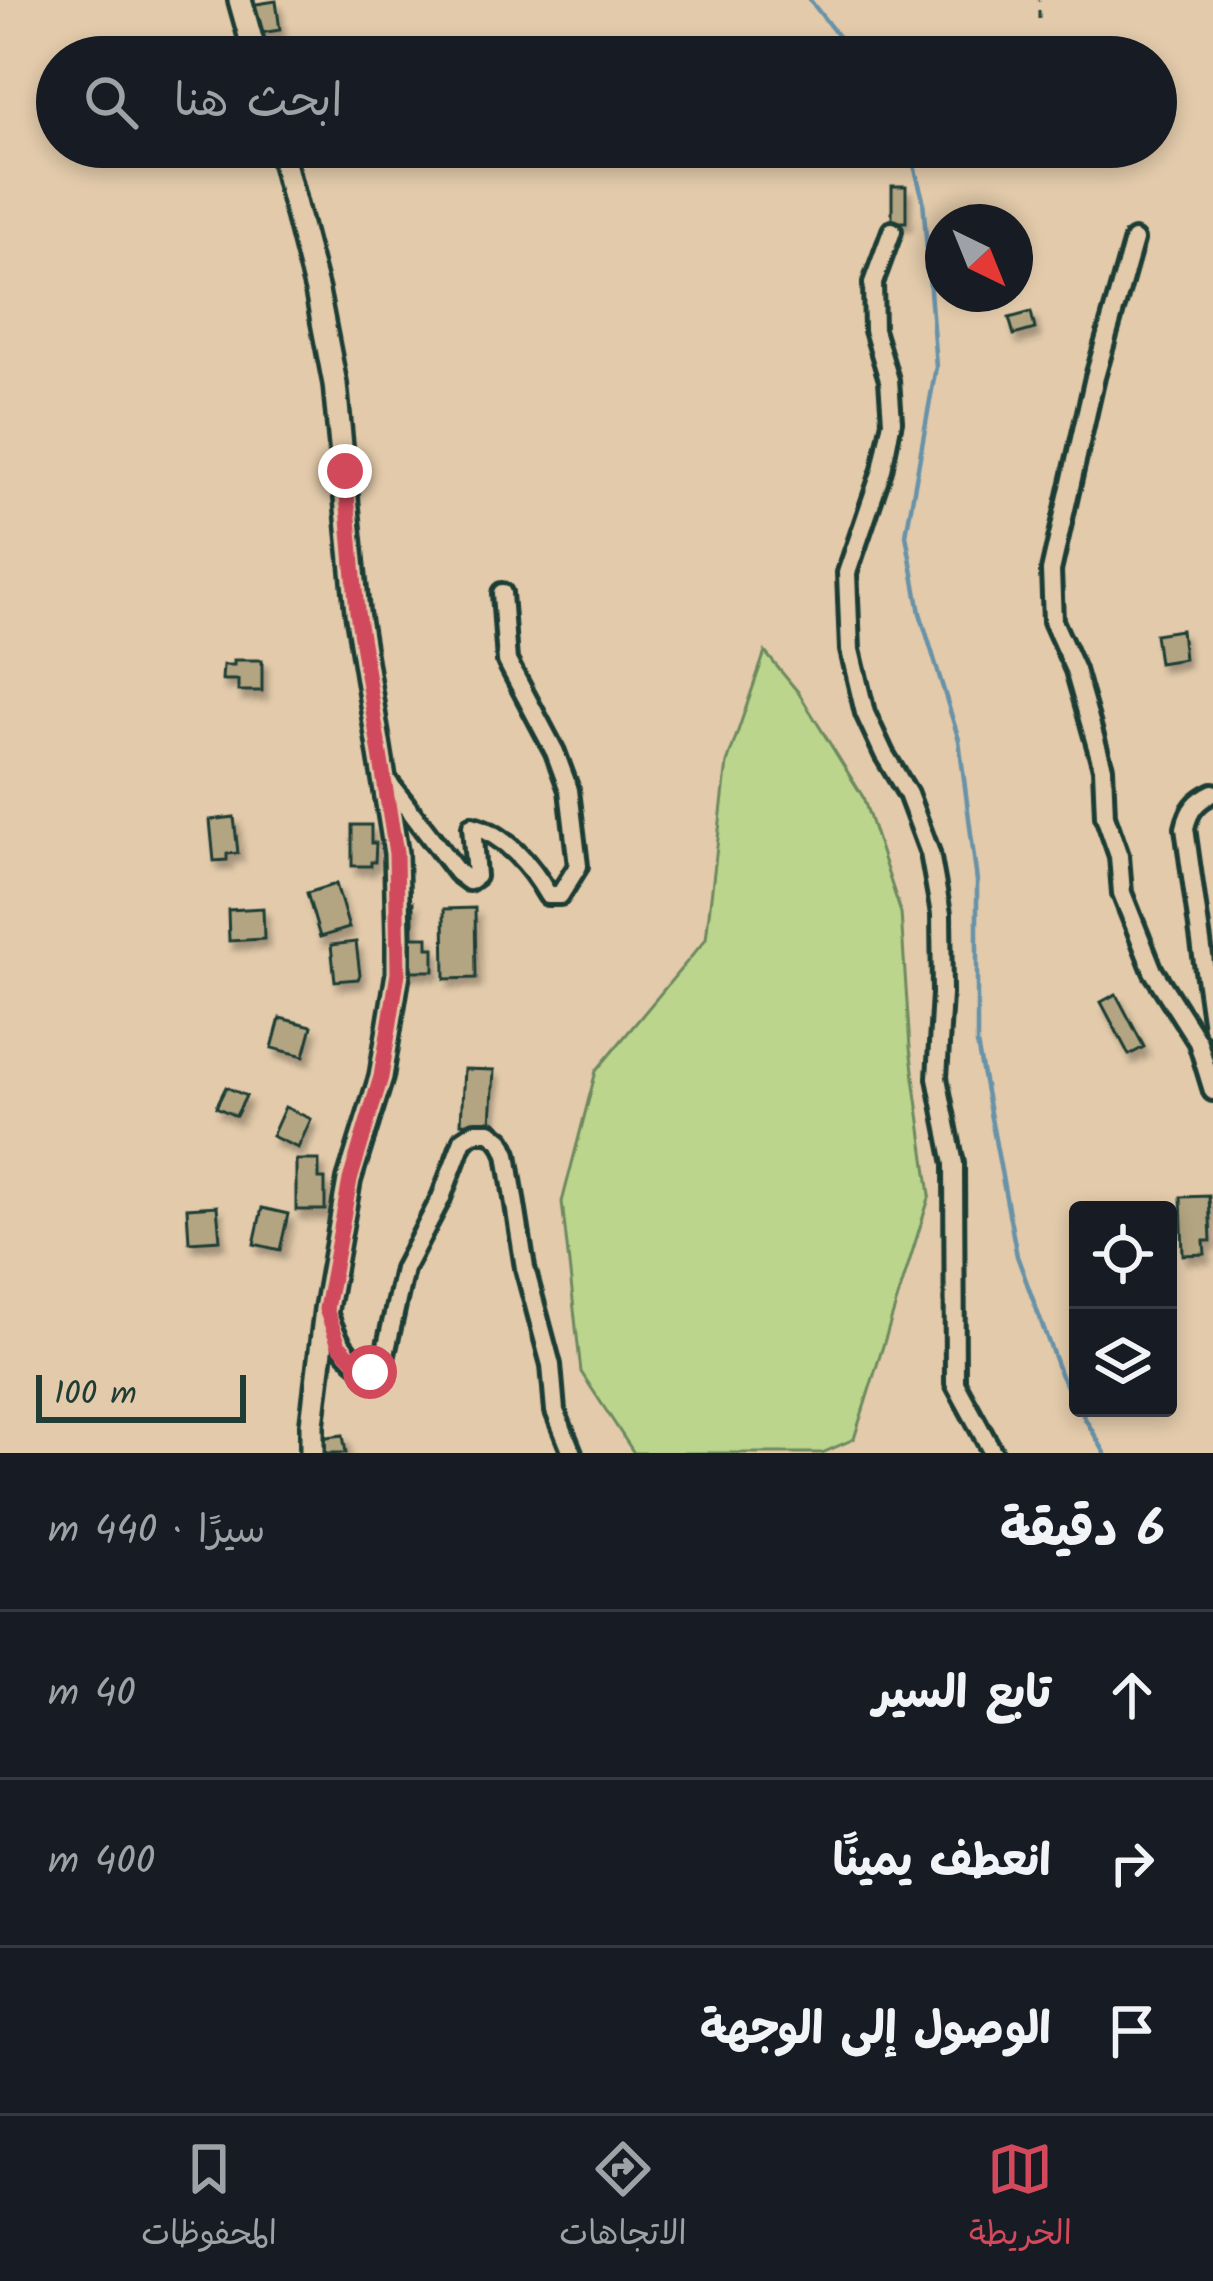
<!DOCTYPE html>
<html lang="ar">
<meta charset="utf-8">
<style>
body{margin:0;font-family:Kalam,"Playpen Sans Arabic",sans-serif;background:#20242c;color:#f1f3f6;direction:rtl}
.controls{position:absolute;right:36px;bottom:36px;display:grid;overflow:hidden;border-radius:12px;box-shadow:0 6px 18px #0003}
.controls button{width:108px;height:108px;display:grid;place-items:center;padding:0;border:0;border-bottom:3px solid #363941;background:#171b24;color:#f1f3f6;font:60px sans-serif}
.compass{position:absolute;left:925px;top:204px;width:108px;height:108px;border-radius:50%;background:#171b24;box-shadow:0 6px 18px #0003;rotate:137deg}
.scale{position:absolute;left:36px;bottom:30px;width:210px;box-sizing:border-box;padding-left:12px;border:6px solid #1f3d34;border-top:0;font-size:33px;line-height:42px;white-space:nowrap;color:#1f3d34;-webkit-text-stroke:9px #e2caaa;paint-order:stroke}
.stop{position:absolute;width:36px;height:36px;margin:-27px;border:9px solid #d1495b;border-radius:50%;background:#fff}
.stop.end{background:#d1495b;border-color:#fff;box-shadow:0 3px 12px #0008}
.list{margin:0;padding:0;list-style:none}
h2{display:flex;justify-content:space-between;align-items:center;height:156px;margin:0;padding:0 48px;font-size:51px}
h2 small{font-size:39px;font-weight:400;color:#9ea1a6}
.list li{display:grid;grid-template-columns:78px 1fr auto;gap:36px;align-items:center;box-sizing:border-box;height:168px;padding:0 48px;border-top:3px solid #363941}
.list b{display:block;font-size:45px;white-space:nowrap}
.list em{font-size:39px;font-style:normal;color:#9ea1a6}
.icon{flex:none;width:66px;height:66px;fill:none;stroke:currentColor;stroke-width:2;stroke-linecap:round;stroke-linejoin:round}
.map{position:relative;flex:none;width:1213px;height:1453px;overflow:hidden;direction:ltr}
.search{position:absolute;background:#171b24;box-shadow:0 6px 18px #0003;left:36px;right:36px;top:36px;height:132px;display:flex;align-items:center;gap:30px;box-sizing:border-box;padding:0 42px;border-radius:66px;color:#9ea1a6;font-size:45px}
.sheet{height:660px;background:#171b24}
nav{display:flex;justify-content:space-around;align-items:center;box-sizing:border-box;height:168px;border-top:3px solid #363941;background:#171b24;font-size:33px;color:#9ea1a6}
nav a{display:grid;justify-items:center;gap:6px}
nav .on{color:#d1495b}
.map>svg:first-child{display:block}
</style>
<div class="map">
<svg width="1213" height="1453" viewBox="0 0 1213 1453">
<defs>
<filter id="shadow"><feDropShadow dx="4.5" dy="8" stdDeviation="3" flood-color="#0004"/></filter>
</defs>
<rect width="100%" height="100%" fill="#e2caaa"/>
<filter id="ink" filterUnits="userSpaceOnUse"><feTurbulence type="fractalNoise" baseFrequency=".00833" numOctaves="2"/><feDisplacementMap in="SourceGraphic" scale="24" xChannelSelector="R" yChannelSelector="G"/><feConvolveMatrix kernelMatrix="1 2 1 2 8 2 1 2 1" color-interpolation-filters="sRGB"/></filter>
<g filter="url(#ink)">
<path fill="#bbd58c" stroke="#6d8960" stroke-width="3" d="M765,652L798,692L863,797L901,913L910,1048L930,1195L854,1439L822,1453H634L581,1372L562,1202L596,1071L706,939L727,763Z"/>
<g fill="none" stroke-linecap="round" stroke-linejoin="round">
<g stroke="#6892a8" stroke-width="4.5">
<path d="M810,0L854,57"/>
<path d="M909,147L923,199L936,367L906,535L920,613L959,740L977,881V1044L1017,1256L1061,1376L1078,1406"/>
<path d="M1079,1408L1105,1453"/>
</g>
</g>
<g fill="#b3a582" stroke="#1f3d34" stroke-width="3" filter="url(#shadow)">
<path d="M276,1L280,30L254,34L250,5Z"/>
<rect x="892" y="186" width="14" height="36"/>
<path d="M1031,312L1035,329L1014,335L1009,318Z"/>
<path d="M1181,630L1184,659L1159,663L1155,634Z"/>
<path d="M234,660H262V691H238V680H222L223,665H234Z"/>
<path d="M234,817L238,853L227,854V860L214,861L210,820Z"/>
<path d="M352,825H371V843H376L375,862H371V866H352Z"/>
<path d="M336,884L349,928L320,937L307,893Z"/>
<path d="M402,902H413V937H428V948H434V971H402Z"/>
<path d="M263,908L264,939L229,941L228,910Z"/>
<path d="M475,908L476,978L445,979L444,909Z"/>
<path d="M356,942L360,975L358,979L335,981L331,945Z"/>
<path d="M1116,994L1144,1047L1129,1055L1101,1002Z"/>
<path d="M280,1018L312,1026L304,1056L272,1048Z"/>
<path d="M464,1069L494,1070L491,1124L461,1123Z"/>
<path d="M226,1087L246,1096L236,1116L216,1107Z"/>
<path d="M285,1107L311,1119L298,1148L272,1136Z"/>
<path d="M296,1160H319V1179H325V1210H296Z"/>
<path d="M1209,1196L1211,1241H1204L1205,1254L1183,1255L1181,1197Z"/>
<path d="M217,1206L220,1240L189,1242L187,1208Z"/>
<path d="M262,1208L288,1214L280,1250L254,1244Z"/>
<path d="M343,1435L346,1453H321L319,1438Z"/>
</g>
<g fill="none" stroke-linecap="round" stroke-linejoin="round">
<defs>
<g id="minor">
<path d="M892,231L873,283L874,330L889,380L892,421L882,470L847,573L850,650L865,713L884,754L908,794L930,853L941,914L942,994L937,1078L954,1164L955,1383L993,1453"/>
<path d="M1134,240L1095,377L1051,571L1053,621L1075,670L1103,768L1105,816L1119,856L1122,893L1153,971L1198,1042L1213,1091"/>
<path d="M385,778L457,872L469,881L476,876L472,826C505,834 532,867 548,895H560L578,866L569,790L555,752L507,661L502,593"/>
<path d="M1213,793C1196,801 1189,810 1185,828L1213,1027"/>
<path d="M326,1310C336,1336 344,1357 370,1371L379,1367L384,1359L404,1269L441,1198L463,1140L475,1132H490L501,1141L507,1154L525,1268L551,1365L555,1411L572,1453"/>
</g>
<g id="tertiary">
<path d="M240,0L256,57"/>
<path d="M280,147L317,291L335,384L357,612L396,853L398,936V973L381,1077L349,1180L326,1309L312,1424V1453"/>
</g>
</defs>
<use href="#minor" stroke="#1f3d34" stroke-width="26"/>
<use href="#tertiary" stroke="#1f3d34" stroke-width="30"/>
<path stroke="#1f3d34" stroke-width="3" stroke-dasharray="9 9" stroke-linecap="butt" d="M1039,19V0"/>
<use href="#minor" stroke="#e2caaa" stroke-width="16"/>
<use href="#tertiary" stroke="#e2caaa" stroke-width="21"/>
</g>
</g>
<g fill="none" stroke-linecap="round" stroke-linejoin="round" filter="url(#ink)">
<path stroke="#d1495b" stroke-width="15" d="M345,471L357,612L396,853L398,973L381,1077L350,1180L326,1309L339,1345L360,1366L370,1372"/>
</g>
</svg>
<div class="controls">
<button><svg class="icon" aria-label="locate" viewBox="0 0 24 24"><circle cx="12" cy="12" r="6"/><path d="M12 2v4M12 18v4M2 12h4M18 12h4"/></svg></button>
<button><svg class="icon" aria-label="layers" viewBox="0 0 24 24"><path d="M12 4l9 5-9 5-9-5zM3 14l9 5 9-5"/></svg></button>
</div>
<svg class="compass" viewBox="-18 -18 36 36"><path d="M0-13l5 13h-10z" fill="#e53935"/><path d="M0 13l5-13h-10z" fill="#9ea1a6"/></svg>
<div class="scale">100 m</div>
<div class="stop" style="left:370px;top:1372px"></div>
<div class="stop end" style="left:345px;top:471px"></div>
<div class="search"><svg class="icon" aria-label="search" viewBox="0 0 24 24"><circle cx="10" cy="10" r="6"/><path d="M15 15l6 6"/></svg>ابحث هنا</div>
</div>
<section class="sheet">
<h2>6 دقيقة<small>سيرًا · 440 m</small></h2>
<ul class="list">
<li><svg class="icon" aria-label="ahead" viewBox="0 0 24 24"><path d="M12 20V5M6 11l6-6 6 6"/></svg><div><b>تابع السير</b></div><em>40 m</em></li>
<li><svg class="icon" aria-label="right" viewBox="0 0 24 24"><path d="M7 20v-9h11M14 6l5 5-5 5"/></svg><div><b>انعطف يمينًا</b></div><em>400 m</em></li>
<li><svg class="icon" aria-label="arrive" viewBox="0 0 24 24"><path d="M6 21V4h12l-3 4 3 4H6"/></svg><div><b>الوصول إلى الوجهة</b></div></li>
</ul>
</section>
<nav>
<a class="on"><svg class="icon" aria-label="map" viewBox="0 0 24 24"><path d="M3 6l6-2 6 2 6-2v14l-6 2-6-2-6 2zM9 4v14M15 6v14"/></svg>الخريطة</a>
<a><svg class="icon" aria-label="directions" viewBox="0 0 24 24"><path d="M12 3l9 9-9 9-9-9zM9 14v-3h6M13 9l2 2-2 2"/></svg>الاتجاهات</a>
<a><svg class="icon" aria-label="saved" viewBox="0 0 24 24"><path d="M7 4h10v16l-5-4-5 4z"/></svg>المحفوظات</a>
</nav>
